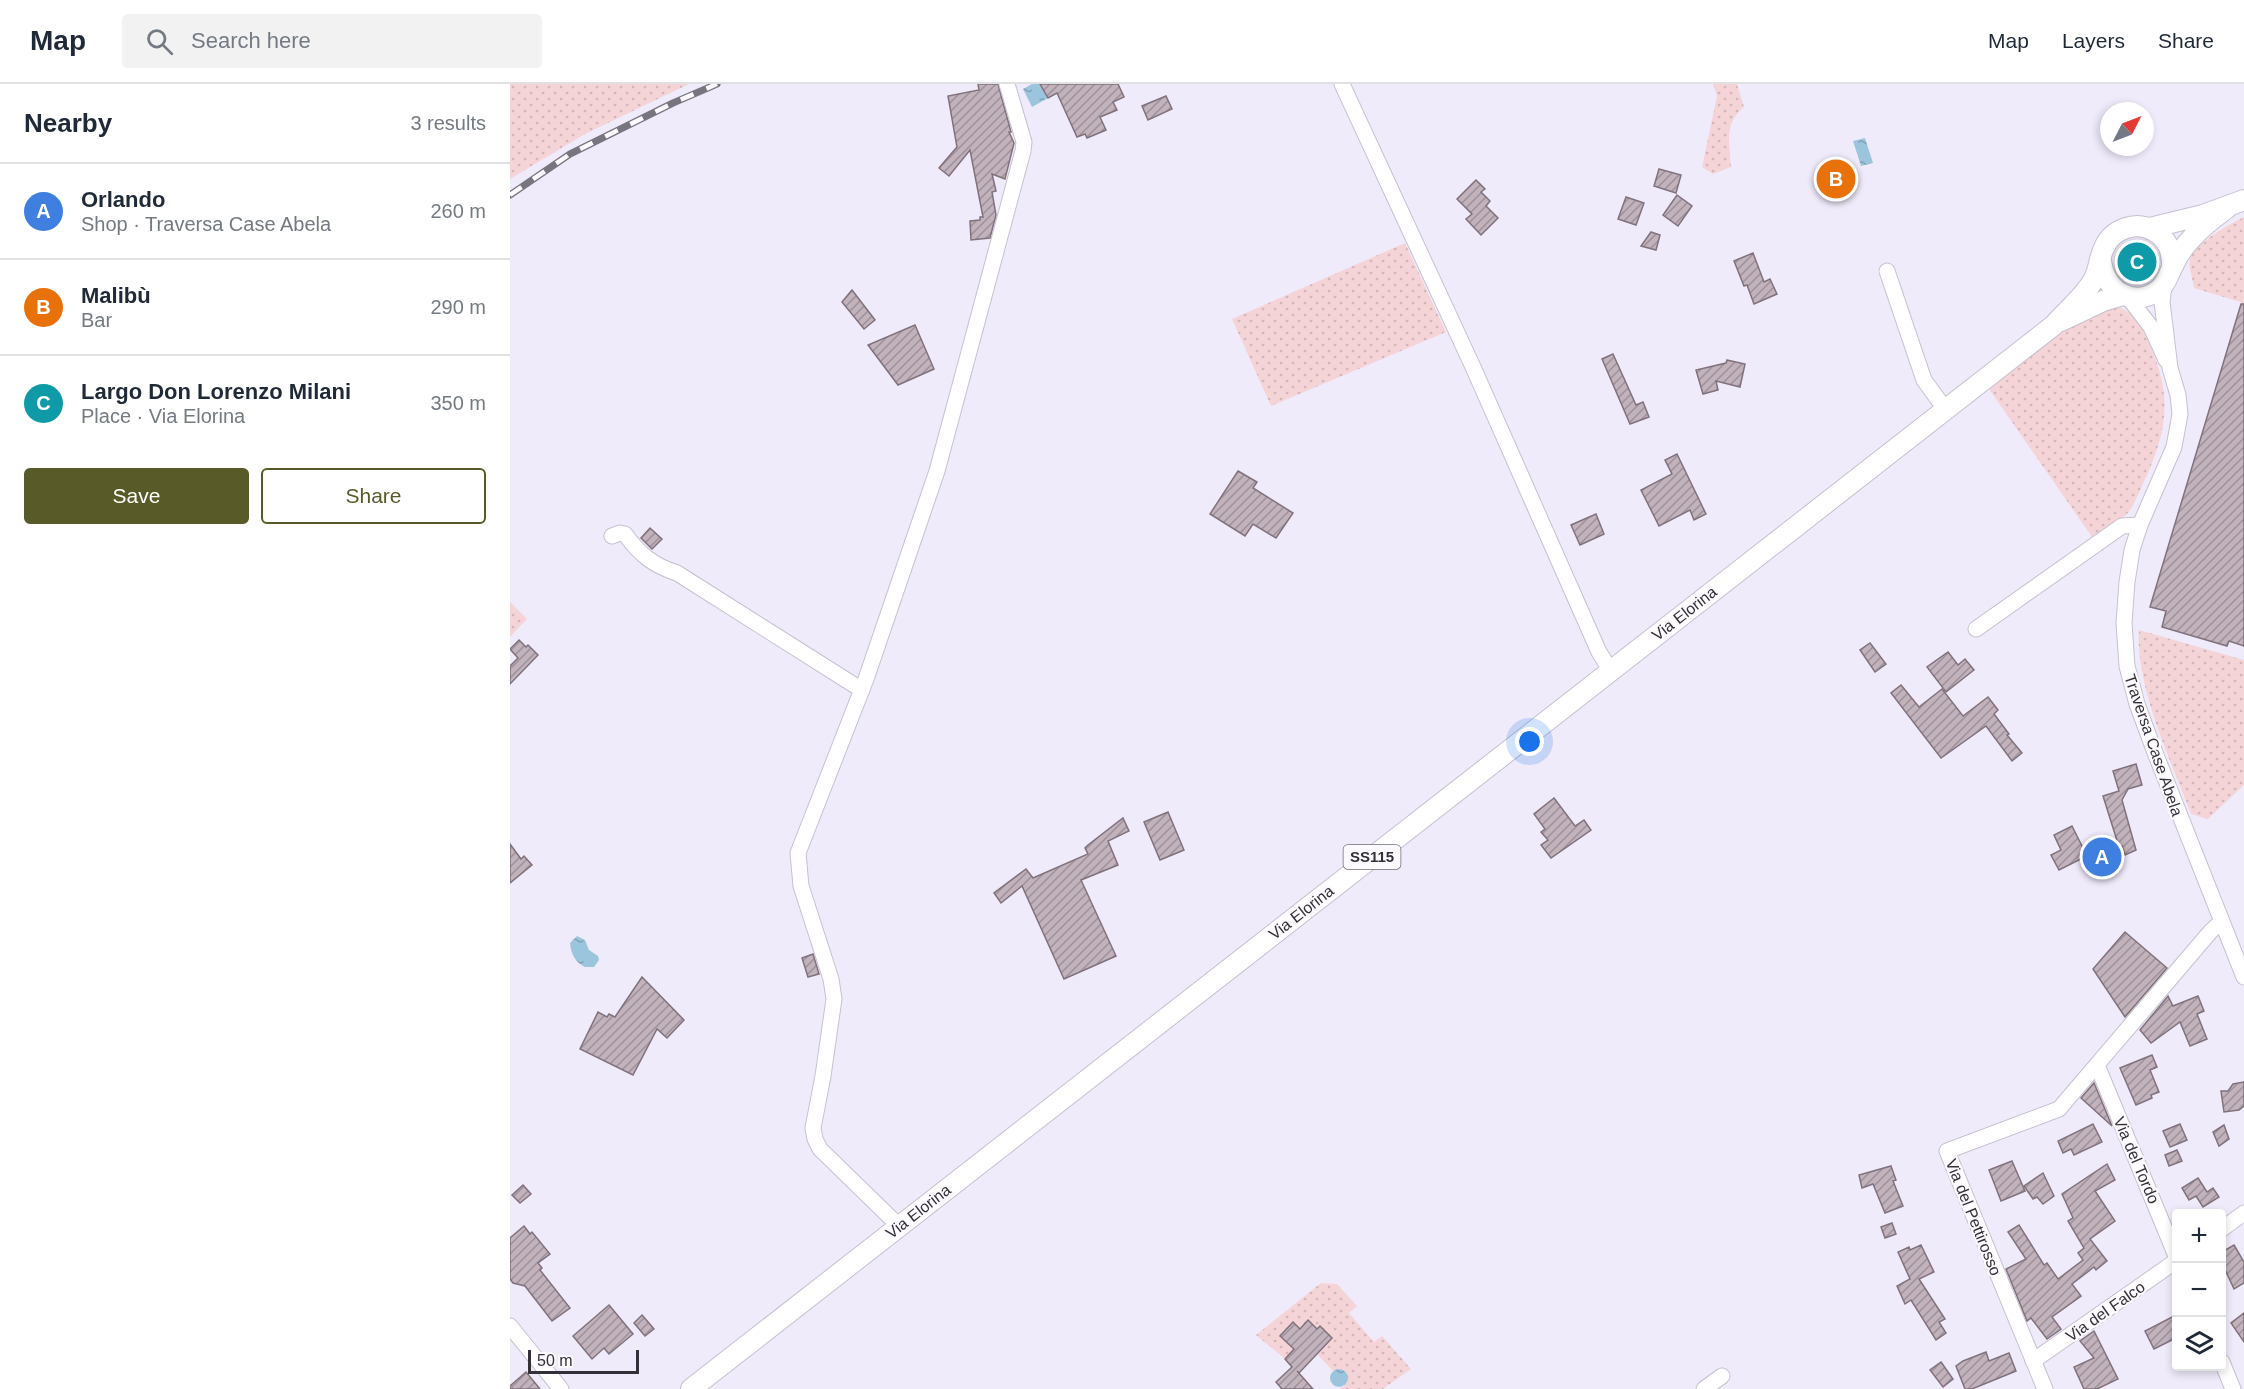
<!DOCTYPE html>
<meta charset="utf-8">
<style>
body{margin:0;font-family:Helvetica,sans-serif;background:#f2f2f3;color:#1f2937}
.controls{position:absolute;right:18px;bottom:18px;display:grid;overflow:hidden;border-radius:6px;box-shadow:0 3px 9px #0003}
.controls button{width:54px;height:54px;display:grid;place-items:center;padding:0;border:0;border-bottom:2px solid #e0e1e3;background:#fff;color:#1f2937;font:30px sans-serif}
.compass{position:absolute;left:1590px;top:18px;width:54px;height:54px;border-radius:50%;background:#fff;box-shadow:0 3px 9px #0003;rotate:48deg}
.scale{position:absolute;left:18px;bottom:15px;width:111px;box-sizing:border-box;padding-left:6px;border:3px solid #333137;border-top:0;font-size:16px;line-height:21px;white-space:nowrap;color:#333137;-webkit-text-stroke:4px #fcfafe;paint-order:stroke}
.you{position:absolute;left:1020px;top:658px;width:21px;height:21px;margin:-15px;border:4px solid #fff;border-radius:50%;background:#1a73e8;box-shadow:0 0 0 9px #1a73e833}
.badge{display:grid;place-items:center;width:39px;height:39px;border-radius:50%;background:#585b28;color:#fff;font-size:20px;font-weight:700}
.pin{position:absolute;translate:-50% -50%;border:3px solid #fff;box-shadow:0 2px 6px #0006}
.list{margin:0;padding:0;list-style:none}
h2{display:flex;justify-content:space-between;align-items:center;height:78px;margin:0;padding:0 24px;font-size:26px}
h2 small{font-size:20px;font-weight:400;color:#747a83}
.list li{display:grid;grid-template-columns:39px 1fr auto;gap:18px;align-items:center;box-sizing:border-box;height:96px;padding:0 24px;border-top:2px solid #e0e1e3}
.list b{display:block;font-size:22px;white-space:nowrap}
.list p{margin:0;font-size:20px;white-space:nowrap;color:#747a83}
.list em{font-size:20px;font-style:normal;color:#747a83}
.actions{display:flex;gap:12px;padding:18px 24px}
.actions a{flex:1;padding:14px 0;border:2px solid #585b28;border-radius:6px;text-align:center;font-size:21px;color:#585b28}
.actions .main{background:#585b28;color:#fff}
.icon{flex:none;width:33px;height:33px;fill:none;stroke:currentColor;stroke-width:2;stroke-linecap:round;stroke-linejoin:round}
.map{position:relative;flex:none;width:1734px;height:1305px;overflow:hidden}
header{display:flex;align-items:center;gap:36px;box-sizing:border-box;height:84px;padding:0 30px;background:#fff;border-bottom:2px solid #e0e1e3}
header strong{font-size:28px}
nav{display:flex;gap:33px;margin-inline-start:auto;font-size:21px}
.search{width:420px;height:54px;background:#f2f2f3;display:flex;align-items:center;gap:15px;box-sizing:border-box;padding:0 21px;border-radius:6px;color:#747a83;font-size:22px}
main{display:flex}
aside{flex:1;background:#fff}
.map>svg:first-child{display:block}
</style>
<header>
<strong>Map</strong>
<div class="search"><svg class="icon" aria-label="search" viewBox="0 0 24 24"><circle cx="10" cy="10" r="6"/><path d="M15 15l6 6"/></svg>Search here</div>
<nav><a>Map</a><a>Layers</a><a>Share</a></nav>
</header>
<main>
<aside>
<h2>Nearby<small>3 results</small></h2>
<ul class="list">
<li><span class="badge" style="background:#3f7fe0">A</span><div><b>Orlando</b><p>Shop · Traversa Case Abela</p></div><em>260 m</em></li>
<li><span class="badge" style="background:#e8710a">B</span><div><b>Malibù</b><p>Bar</p></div><em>290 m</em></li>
<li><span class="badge" style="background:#0f9aa8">C</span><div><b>Largo Don Lorenzo Milani</b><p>Place · Via Elorina</p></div><em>350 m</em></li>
</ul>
<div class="actions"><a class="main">Save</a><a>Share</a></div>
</aside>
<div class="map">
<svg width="1734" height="1305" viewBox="0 0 1734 1305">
<defs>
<pattern id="grass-dots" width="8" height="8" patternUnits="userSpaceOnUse" patternTransform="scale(1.5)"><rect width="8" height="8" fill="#f5d4d8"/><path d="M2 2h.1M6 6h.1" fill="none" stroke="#d2b6ba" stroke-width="1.8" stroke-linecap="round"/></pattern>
<pattern id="water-ripples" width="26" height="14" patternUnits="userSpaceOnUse" patternTransform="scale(1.5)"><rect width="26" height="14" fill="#9bc5dd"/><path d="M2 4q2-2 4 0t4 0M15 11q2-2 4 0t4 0" fill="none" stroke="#7fa1b4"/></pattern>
<pattern id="building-hatch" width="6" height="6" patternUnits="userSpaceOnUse" patternTransform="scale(1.5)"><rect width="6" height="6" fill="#c1b2bc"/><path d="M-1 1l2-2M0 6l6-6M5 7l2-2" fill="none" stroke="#9d919a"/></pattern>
</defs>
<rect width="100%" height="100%" fill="#f0ebfb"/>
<g fill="url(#grass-dots)">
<path d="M0,0H179L75,50L0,95Z"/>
<path d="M1203,0H1227L1234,23C1213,41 1220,58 1221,83L1203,90L1192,83L1207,12Z"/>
<path d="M1734,133V219L1684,204C1683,195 1678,182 1680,175C1684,160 1721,139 1734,133Z"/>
<path d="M895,159L936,248L761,322L722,235Z"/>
<path d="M1604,221C1628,230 1631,240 1641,264C1661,310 1658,343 1638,389C1632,401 1627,415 1620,426C1612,438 1594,445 1582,453L1479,305L1557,244Z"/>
<path d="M0,518L17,535L0,553Z"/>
<path d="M1629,546L1734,576V701L1698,735L1681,730C1661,677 1625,602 1629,546Z"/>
<path d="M811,1199L827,1200L847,1222L839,1229L864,1258L872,1252L901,1285L873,1305H828L835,1302L828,1285L823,1287L807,1270L822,1254L810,1243L807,1245L798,1237L790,1245L770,1252L786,1263L775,1275L746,1251Z"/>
</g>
<g fill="url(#water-ripples)">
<path d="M522,0H530L538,14L522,23L513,5Z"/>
<path d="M1355,54L1363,79L1351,82L1343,57Z"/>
<path d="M67,852L75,856L79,866L88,872L89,876L84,883H75C65,878 61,870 60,859Z"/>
<circle cx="829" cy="1294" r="9"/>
</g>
<g fill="url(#building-hatch)" stroke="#80727c" stroke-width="1.5">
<path d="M468,0H488L501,48H499L504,59L495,95L482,90L486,107L482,108L486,131L480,154L461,156L460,137L470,136V133H473L460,66L439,92L429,84L447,63L438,12L469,6Z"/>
<path d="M530,0H608L614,13L603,18L607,26L590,33L596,46L577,54L575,50L567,53L547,9L538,14Z"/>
<path d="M656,12L662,25L638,36L632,22Z"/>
<path d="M1149,85L1171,91L1166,109L1144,102Z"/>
<path d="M966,96L975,105L971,108L980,117L976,122L988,134L971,151L956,135L962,130L947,115Z"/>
<path d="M1167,111L1182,122L1168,142L1153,131Z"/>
<path d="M1116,113L1134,119L1126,141L1108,135Z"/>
<path d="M1141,148L1150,151L1146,166L1131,162Z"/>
<path d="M1243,169L1254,198L1260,195L1267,210L1244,220L1237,201L1234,202L1224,177Z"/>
<path d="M342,206L365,236L354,245L332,218Z"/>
<path d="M1731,220H1734V562L1719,557L1717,562L1652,543L1656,527L1640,523Z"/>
<path d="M405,241L424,285L388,301L358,261Z"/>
<path d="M1103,270L1126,321L1133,318L1139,333L1120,340L1092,275Z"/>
<path d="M1217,276L1235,280L1230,303L1206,297L1208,306L1193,310L1186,286L1216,279Z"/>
<path d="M1167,370L1196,430L1184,436L1180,426L1149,442L1131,406L1162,390L1155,376Z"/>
<path d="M728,387L747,398L743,404L783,429L766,454L743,440L735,452L700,430Z"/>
<path d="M1086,430L1094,450L1070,461L1061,441Z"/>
<path d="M140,444L152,455L142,465L131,454Z"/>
<path d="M9,556L16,563L18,561L28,571L0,600V582L8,574L0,565Z"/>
<path d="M1360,559L1376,580L1365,588L1350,566Z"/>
<path d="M1438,568L1448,581L1455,575L1464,586L1436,608L1417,583Z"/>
<path d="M1391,601L1409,623L1432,605L1453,632L1478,613L1488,626L1484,630L1499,650L1497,651L1512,669L1502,677L1476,642L1431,674L1381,609Z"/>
<path d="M1626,680L1632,701L1618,705L1612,716L1626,766L1615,771L1612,762L1609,763L1593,712L1609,707L1603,687Z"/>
<path d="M1044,714L1065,742L1074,736L1081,746L1041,774L1031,761L1038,756L1031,748L1035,745L1024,730Z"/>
<path d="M658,728L674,766L650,776L634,738Z"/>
<path d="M613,734L619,747L598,757L608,781L571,796L606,872L554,895L512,802L491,819L484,809L516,785L523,794L578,770L575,764L578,761Z"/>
<path d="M1562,742L1577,772L1549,786L1541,771L1551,766L1544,751Z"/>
<path d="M0,760L11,775L14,772L22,781L0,799Z"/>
<path d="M1615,848L1657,884L1615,933L1583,885Z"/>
<path d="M303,870L309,890L298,893L292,874Z"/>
<path d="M132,893L174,936L157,954L147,945L123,991L70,965L88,928L97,933L99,930L105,933Z"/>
<path d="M1658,912L1663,922L1688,912L1694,927L1687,930L1697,955L1680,962L1670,938L1641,959L1630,946Z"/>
<path d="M1642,971L1647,983L1640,986L1649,1008L1641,1011L1642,1014L1626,1021L1610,984Z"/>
<path d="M1734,998V1022L1729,1026L1714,1028L1711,1007H1718L1723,1000Z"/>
<path d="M1584,999L1602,1042L1571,1014Z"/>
<path d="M1583,1040L1592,1058L1564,1071L1561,1065L1553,1069L1548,1057Z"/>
<path d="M1670,1040L1677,1056L1660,1063L1653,1047Z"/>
<path d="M1714,1041L1719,1055L1709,1062L1703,1048Z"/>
<path d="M1667,1066L1672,1077L1659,1082L1655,1071Z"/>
<path d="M1502,1077L1515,1107L1491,1117L1479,1086Z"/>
<path d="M1597,1080L1605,1096L1585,1107L1605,1137L1580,1155L1597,1177L1586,1186L1584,1183L1562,1200L1571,1212L1542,1233L1551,1245L1537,1255L1521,1234L1517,1237L1496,1185L1516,1175L1498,1148L1509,1141L1534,1181L1537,1179L1548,1195L1573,1176L1568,1169L1574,1164L1558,1137L1563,1134L1552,1110Z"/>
<path d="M1381,1082L1386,1096L1383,1097L1393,1122L1375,1129L1363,1100L1352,1104L1349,1091Z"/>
<path d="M1533,1089L1544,1112L1533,1120L1527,1113L1523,1115L1514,1102Z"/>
<path d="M1688,1094L1697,1108L1703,1104L1709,1113L1693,1123L1686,1112L1679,1116L1672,1104Z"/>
<path d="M13,1101L21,1110L10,1119L2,1111Z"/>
<path d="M1382,1139L1386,1150L1375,1154L1371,1143Z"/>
<path d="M14,1142L20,1150L22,1148L40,1170L28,1179L32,1184L30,1186L60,1224L42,1237L15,1202L3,1199L0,1195V1154Z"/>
<path d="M1411,1161L1424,1188L1409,1195L1435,1235L1429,1238L1436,1249L1426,1256L1401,1216L1395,1220L1387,1202L1400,1195L1388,1168L1399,1163L1400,1166Z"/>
<path d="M1724,1161L1734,1178V1199L1724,1205L1712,1179V1168Z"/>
<path d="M99,1221L123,1250L99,1270L94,1264L82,1275L63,1252Z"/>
<path d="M1734,1229V1258L1721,1239Z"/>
<path d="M132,1231L144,1245L135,1252L124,1239Z"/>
<path d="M1666,1231V1254L1644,1265L1635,1247Z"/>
<path d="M798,1236L807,1245L810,1242L822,1254L789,1289L787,1287L803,1305H772L766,1298L782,1283L775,1275L784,1265L770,1252L783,1238L790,1245Z"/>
<path d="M1584,1247L1608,1295L1587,1305H1574L1564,1283L1584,1274L1570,1257Z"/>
<path d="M1476,1268L1479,1277L1499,1269L1506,1287L1462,1305H1455L1446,1282L1453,1277Z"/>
<path d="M1431,1278L1443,1295L1433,1303L1420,1286Z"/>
<path d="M16,1288L30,1305H0V1302Z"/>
</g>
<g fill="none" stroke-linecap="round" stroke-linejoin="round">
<defs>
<g id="minor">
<path d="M832,0L963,283L1089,568L1101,587"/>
<path d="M1377,187L1414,296L1435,325"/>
<path d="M1654,201L1652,218L1660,284L1668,311L1670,330L1664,363L1630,441L1622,466L1617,498L1614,539L1617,582L1627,620L1644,666L1734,893"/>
<path d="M1618,213L1641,243L1656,276"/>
<path d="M102,452L110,449L115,450C129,470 144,482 167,489L352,606"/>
<path d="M1466,545L1612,442L1630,441"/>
<path d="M1587,981L1666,1172"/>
<path d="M389,1142L310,1065L305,1055L303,1044L313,992L324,915L321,895L291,802L288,769L356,595L427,387L513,67L514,58L497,0"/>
<path d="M1712,1145L1734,1129"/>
<path d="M0,1242L51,1305"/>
<path d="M1523,1277L1666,1177"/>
<path d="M1712,1278L1723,1305"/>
<path d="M1194,1305L1212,1292"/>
<path d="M1535,1305L1437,1067L1549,1025L1701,847L1711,838"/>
</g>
<g id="major">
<path d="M1640,144L1693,131L1734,116"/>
<path d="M1591,177C1594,204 1621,225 1647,207C1657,200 1658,190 1664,180C1668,171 1675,161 1682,154C1692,142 1705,133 1717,124"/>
<path d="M1551,237L1593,217L1613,211"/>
<path d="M181,1305L1544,241C1556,227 1575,212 1584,195C1589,185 1589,174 1594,164C1602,145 1626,136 1644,147C1658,155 1662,167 1662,182"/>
</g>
</defs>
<use href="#minor" stroke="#c6c0d0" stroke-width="17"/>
<use href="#major" stroke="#c6c0d0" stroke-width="22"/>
<use href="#minor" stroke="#fff" stroke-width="15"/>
<use href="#major" stroke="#fff" stroke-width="20"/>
<defs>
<path id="rail" d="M0,111L60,70L163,19L207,0"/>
</defs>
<use href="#rail" stroke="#78757f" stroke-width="7"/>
<use href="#rail" stroke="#fcfafe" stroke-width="4.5" stroke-dasharray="14" stroke-linecap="butt"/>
</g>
<g text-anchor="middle" stroke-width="4.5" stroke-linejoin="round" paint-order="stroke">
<rect fill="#fcfafe" stroke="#6f6d73" stroke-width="1.5" x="833.5" y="761" width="57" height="24" rx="4.5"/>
<g font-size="15" font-weight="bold" fill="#333137">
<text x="862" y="778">SS115</text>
</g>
<g font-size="16" fill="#333137" stroke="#fcfafe">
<text transform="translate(1174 529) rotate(-38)" y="6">Via Elorina</text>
<text transform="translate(1644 661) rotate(71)" y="6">Traversa Case Abela</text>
<text transform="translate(791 828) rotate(-38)" y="6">Via Elorina</text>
<text transform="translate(1627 1076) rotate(67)" y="6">Via del Tordo</text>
<text transform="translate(408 1127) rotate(-38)" y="6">Via Elorina</text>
<text transform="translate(1464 1133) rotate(68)" y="6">Via del Pettirosso</text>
<text transform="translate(1595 1227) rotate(-35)" y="6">Via del Falco</text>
</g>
</g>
</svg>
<div class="controls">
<button>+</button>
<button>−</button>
<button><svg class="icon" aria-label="layers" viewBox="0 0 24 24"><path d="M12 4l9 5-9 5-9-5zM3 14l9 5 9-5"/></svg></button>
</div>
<svg class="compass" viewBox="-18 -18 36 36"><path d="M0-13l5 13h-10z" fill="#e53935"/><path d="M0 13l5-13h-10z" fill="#747a83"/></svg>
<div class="scale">50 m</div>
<div class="you"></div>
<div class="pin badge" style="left:1592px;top:773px;background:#3f7fe0">A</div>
<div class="pin badge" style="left:1326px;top:95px;background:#e8710a">B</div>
<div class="pin badge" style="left:1627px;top:178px;background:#0f9aa8">C</div>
</div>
</main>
